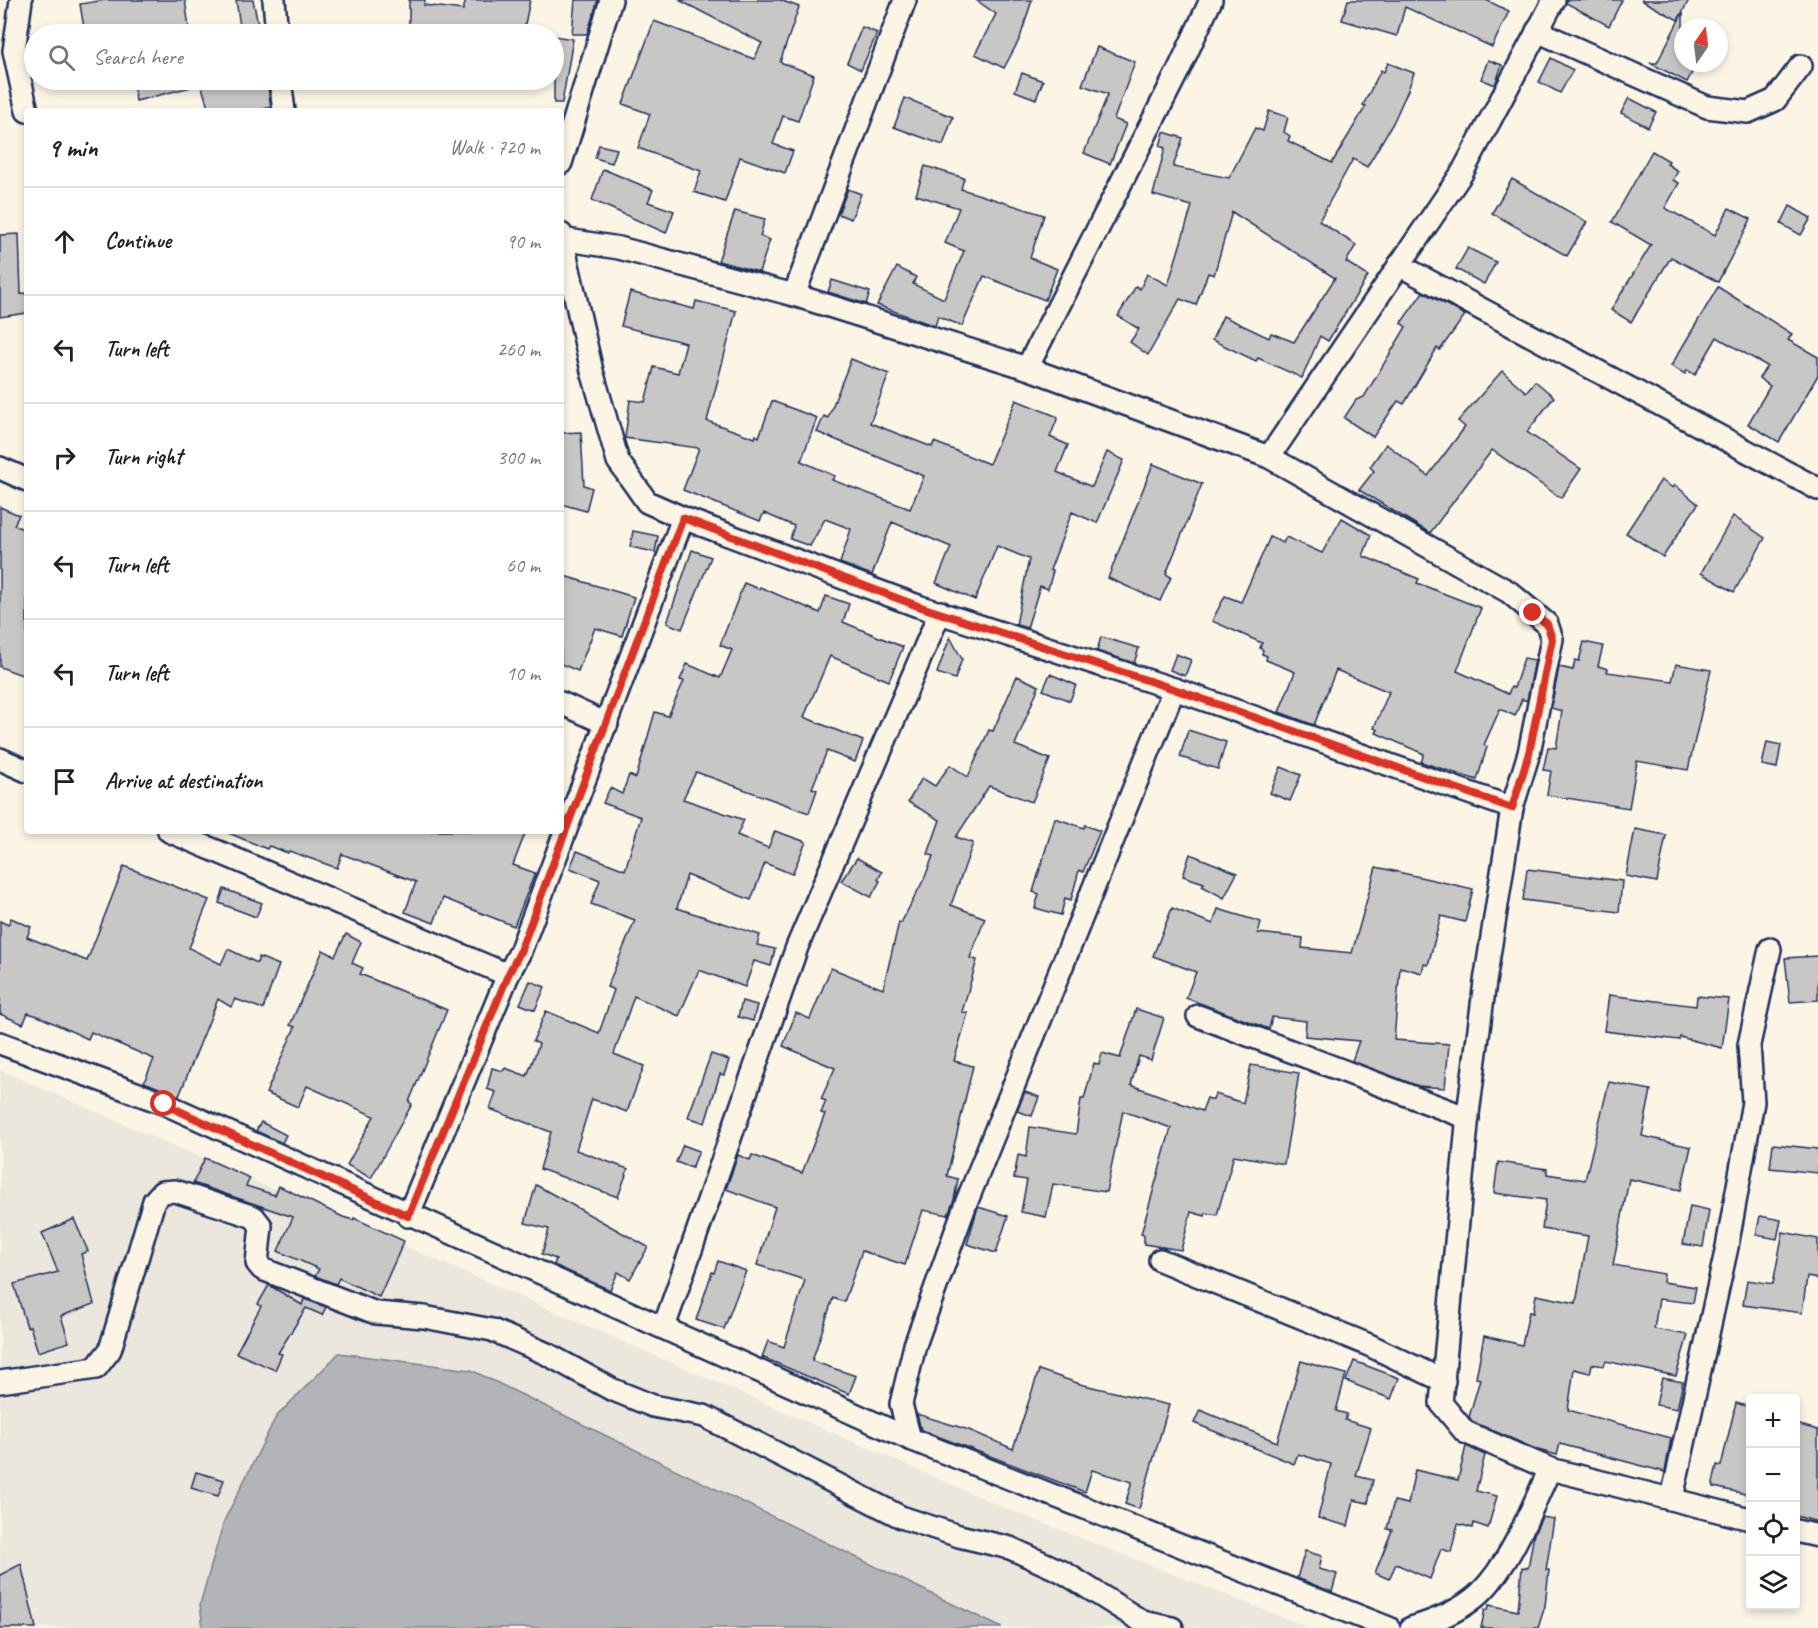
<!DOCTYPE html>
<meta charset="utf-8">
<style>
body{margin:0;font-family:Caveat,sans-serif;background:#f2f2f2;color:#202124}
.controls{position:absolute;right:18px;bottom:18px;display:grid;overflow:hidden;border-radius:6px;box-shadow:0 3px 9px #0003}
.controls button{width:54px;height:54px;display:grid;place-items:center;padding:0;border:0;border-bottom:2px solid #e0e0e0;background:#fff;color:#202124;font:30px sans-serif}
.compass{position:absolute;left:1674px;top:18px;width:54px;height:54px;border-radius:50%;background:#fff;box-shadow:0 3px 9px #0003;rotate:14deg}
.stop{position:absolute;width:18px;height:18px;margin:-14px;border:4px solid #d93025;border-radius:50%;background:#fff}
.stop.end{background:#d93025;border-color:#fff;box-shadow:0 2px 6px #0008}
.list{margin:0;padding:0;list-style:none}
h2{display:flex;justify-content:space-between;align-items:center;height:78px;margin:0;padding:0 24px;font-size:26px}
h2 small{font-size:20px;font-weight:400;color:#757577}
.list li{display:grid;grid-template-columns:39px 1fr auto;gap:18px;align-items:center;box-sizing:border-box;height:108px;padding:0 24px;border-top:2px solid #e0e0e0}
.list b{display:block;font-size:22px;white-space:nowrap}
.list em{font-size:20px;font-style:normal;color:#757577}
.icon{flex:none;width:33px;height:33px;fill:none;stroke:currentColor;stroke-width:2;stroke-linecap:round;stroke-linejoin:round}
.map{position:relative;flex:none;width:1818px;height:1628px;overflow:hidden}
.search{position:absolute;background:#fff;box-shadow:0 3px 9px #0003;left:24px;top:24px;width:540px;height:66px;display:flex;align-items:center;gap:15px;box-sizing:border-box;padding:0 21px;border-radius:33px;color:#757577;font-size:22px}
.panel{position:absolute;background:#fff;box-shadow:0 3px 9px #0003;left:24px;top:108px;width:540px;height:726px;border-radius:6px}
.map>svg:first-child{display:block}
</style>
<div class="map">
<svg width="1818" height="1628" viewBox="0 0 1818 1628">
<rect width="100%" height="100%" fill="#fcf5e5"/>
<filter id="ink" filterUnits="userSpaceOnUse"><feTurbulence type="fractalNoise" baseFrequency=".0167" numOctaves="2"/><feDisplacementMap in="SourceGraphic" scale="12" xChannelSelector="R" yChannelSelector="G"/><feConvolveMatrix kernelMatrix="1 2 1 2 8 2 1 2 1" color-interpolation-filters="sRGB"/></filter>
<g filter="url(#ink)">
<path fill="#ece7dc" d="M0,1070L1010,1510L1310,1628H0Z"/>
<path fill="#b2b4b8" stroke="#767f94" stroke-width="1.5" d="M339,1353L471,1370L1002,1628H203L200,1604L224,1521L276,1417Z"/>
<g fill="#c8c7c6" stroke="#1b2f5e" stroke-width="1.5">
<path d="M105,0H185L190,34H85L80,4Z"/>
<path d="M236,0H253L258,24L240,26Z"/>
<path d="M409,0H425L424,5L463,10L466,0H530L523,34H409Z"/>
<path d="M575,0H598L587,34H572Z"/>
<path d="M679,0H780L799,7L780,62L814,75L798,121L783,116L773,144L793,151L785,173L740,157L725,202L694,192L701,171L638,148L650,114L623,104L654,21L754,59L762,43Z"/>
<path d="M976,0H1032L1020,38L1004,68L975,54L996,14Z"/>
<path d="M1348,0H1486L1509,11L1492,47L1405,7L1397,36L1342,20Z"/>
<path d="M1567,0H1622L1609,26L1566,3Z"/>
<path d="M1641,0H1689L1678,20Z"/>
<path d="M1683,12V63H1697L1687,82L1650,63H1657Z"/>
<path d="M862,27L877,33L861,70L847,63Z"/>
<path d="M554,36L573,39L562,103H554Z"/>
<path d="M1097,47L1135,62L1114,119L1126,124L1110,164L1084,153L1108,94L1082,85Z"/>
<path d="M1551,58L1573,70L1560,93L1539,82Z"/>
<path d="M1488,60L1502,65L1495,85L1481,79Z"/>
<path d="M1388,63L1414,73L1408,90L1393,123L1367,167L1353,159L1319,221L1356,245L1346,262L1368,276L1328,341L1320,336L1302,378L1258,358L1256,361L1212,340L1223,316L1269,338L1271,333L1294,342L1335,278L1232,212L1214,275L1208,273L1196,305L1180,299L1148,355L1130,342L1139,329L1118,316L1136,286L1140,289L1147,274L1168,285L1192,206L1153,195L1165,148L1160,146L1164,132L1183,138L1173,167L1229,178L1255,128L1263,131L1269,111L1288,117L1284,132L1290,136L1288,141L1332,163L1366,106L1363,105L1381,70L1384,72Z"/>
<path d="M1022,73L1043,81L1036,99L1015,91Z"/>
<path d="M132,80H190L191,87L136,101Z"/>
<path d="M200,80H267L271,107L257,111H209Z"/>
<path d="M905,98L953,117L943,145L894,127Z"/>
<path d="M1629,98L1656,112L1648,127L1621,113Z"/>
<path d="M599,145L617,149L612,163L595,158Z"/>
<path d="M1652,151L1669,161L1667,164L1678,171L1673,180L1679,183L1665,208L1715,235L1729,208L1751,219L1718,282L1671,257L1631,322L1611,310L1651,245L1612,222Z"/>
<path d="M925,166L964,178L961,189L1044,215L1030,258L1057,269L1045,300L984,276L962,326L938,316L935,326L877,305L897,267L916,277L913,284L944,299L964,251L945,243L959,208L916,195Z"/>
<path d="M603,169L653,190L648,202L674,211L666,233L592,200Z"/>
<path d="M1512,179L1587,222L1567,256L1492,213Z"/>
<path d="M848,189L861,194L851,219L838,214Z"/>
<path d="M1790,206L1811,218L1801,235L1781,224Z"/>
<path d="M735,211L765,219L760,236L770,240L759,272L718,261Z"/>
<path d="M19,234L21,294L27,293V313L0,317V235Z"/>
<path d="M1468,248L1496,262L1484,284L1456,269Z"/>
<path d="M832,280L870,292L866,304L828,292Z"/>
<path d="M1718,287L1792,334L1788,340L1818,357V375L1779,442L1748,424L1770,386L1759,378L1767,366L1717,337L1695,375L1687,370L1685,374L1671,366Z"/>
<path d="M630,292L694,309L696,301L736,311L707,421L755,438L756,435L759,437L772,401L817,418L801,461L835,476L832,480L910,509L924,476L817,432L824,416L828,418L851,359L889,374L870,423L932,447L934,442L989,464L1016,400L1058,417L1050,437L1068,445L1057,472L1092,487L1107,452L1124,460L1097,523L1072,512L1050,570L1053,571L1048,589L1040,586L1027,628L1016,625L1029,559L997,546L975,600L936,583L951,547L892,522L872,575L840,563L851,529L825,519L810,546L790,539L794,526L764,513L760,521L683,490L699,448L625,438L630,400L645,402L654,367L678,373L686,343L621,326Z"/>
<path d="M1423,292L1465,315L1440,350L1437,348L1404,404L1398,401L1373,437L1344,418L1356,400L1364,397L1406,327L1401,323Z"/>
<path d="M1502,371L1526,392L1535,381L1554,397L1527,432L1581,469L1561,498L1492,450L1430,533L1359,490L1374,471L1370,467L1386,444L1428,476L1465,427L1458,421Z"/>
<path d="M581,432L584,485L592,488L586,511L561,504V433Z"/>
<path d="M1153,464L1202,484L1166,574L1171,577L1160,601L1108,578Z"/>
<path d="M1661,480L1673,488L1675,485L1698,504L1663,557L1626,533Z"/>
<path d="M0,507L19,515L14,525L27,531V677L0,667Z"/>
<path d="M1733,516L1765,538L1734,592L1701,573Z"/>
<path d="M1342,518L1371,535L1363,556L1419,579L1417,583L1481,608L1457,671L1508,694L1511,687L1514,688L1524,658L1535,660L1527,701L1522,699L1515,716L1500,709L1484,745L1487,747L1477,780L1421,762L1424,754L1376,733L1378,730L1374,728L1389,692L1336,670L1314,725L1279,712L1295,672L1266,660L1267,656L1262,654L1263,650L1260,648L1262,643L1212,621L1225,596L1241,602L1270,537L1283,543L1286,537L1322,553Z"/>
<path d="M633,531L658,536L655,552L630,547Z"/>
<path d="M692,550L711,557L682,629L667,623Z"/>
<path d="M561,575L634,597L622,636L595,628L578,671L561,664Z"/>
<path d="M744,583L759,589L760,587L820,613L826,596L849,604L843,622L903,647L889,681L830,656L804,717L863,741L855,762L827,751L812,788L817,790L809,813L696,772L683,799L744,820L737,835L768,848L775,831L806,842L792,874L765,863L751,900L687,875L677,908L760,935L757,945L775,949L771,966L754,961L745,987L699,970L679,1016L634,996L614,1054L644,1066L627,1112L592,1099L576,1150L628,1169L618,1197L540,1169L551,1132L490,1109L496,1092L487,1089L492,1068L503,1071L505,1068L527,1076L539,1044L533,1041L546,1011L599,1033L614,990L607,987L635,920L591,904L600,880L570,868L577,851L625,870L641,817L603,803L610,788L622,794L629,775L636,778L655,712L668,716L684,681L680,680L687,664L720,678L732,650L720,645Z"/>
<path d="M950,637L962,659L955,679L937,673Z"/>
<path d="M1101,637L1139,648L1134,663L1097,651Z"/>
<path d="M1584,642L1603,646L1598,666L1608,669L1607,672L1672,681L1676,664L1711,670L1688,770L1637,761L1629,808L1547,795L1551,771L1543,770L1548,747L1556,748L1562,711L1551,708L1559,667L1573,670L1575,660L1579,661Z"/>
<path d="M1176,654L1191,660L1185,676L1170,670Z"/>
<path d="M1050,674L1076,685L1070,701L1043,690Z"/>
<path d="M1017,676L1039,686L1015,745L1050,759L1032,802L989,786L956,837L973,843L951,905L985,918L970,958L977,960L962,1012L968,1013L954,1061L973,1066L947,1176L958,1179L954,1200L948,1215L923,1210L905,1265L862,1251L844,1302L833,1298L812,1361L856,1376L849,1394L762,1357L768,1341L784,1347L805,1280L757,1265L775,1207L726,1189L738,1155L750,1160L752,1155L802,1173L825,1114L821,1113L826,1101L821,1099L835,1068L783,1046L796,1013L810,1019L831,968L883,989L899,922L901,923L925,877L933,856L928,854L940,820L908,802L922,778L935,786L950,765L968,777L989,730L993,731Z"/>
<path d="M1188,730L1226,742L1218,769L1180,757Z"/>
<path d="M1767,742L1781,745L1777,768L1762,765Z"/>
<path d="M1281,767L1301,775L1290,801L1270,793Z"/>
<path d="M1055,818L1084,828L1085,825L1100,831L1083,872L1079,870L1071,900L1065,898L1061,915L1035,908L1039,894L1033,892Z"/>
<path d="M1635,829L1666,835L1657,882L1626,876Z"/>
<path d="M224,831H526L513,865L535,873L514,926L443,898L434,923L405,912L416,882L342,854L337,868L289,851L288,853L269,846L267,849Z"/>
<path d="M1190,854L1237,873L1224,898L1202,886L1204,883L1183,876Z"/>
<path d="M857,858L882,872L878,880L880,881L871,897L841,881Z"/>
<path d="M124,866L209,900L189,948L221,964L228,949L257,963L259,957L279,965L263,1009L235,999L231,1007L218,999L179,1096L144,1082L154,1059L91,1032L88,1039L38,1016L28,1013L23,1024L0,1014V921L8,925L11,918L31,927L27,937L87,961Z"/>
<path d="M1376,867L1473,889L1465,922L1441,916L1428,965L1424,964L1422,973L1400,967L1394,1040L1449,1044L1445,1088L1418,1086L1352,1061L1359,1041L1305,1036L1306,1021L1272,1017L1269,1029L1186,998L1196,972L1153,956L1172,908L1213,924L1218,909L1261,922L1258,933L1303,938L1302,948L1352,953Z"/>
<path d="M1527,869L1622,881L1619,912L1523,900Z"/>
<path d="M224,889L262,903L256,917L219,903Z"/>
<path d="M346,934L361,942L352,963L363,968L360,974L447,1010L409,1102L412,1104L371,1178L347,1165L374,1116L307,1086L298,1107L266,1093L295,1027L290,1025L323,950L335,956Z"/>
<path d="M1818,956V1000L1790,1002L1785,958Z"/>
<path d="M530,981L545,987L535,1010L520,1004Z"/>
<path d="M1609,995L1696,1006L1697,996L1729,999L1722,1048L1680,1037L1679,1040L1604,1031Z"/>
<path d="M742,1001L757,1005L753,1021L738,1017Z"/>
<path d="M1136,1009L1164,1018L1151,1060L1139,1056L1131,1085L1202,1111L1207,1098L1213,1100L1215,1094L1243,1103L1251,1065L1299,1073L1284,1164L1234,1155L1217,1215L1206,1213L1205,1216L1191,1212L1181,1250L1144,1244V1235L1141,1234L1171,1128L1123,1111L1106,1192L1053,1184L1046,1217L1021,1212L1027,1180L1014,1178L1018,1155L1026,1157L1030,1127L1076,1134L1081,1099H1084L1094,1063L1099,1065L1102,1053L1120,1058Z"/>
<path d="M711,1054L729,1060L724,1075L720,1074L705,1123L688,1117Z"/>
<path d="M1609,1082L1651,1090L1642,1136L1691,1147L1681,1190L1629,1179L1613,1265L1664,1274L1663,1282L1696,1287L1693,1303L1659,1299L1654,1329L1688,1335L1676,1376L1606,1361L1604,1366L1592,1364L1590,1373L1574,1369L1568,1410L1671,1438L1665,1472L1560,1444L1557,1455L1538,1450L1473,1422L1469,1417L1480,1379L1476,1378L1484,1336L1522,1345L1529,1312L1533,1313L1536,1295L1576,1303L1588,1236L1542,1229L1546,1200L1494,1193L1498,1162L1547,1169V1174L1585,1180Z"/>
<path d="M1025,1092L1039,1097L1032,1116L1017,1111Z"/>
<path d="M261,1122L286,1135L282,1143L256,1131Z"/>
<path d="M1773,1144L1818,1149V1173L1770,1168Z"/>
<path d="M683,1145L699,1151L692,1168L676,1162Z"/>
<path d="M205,1158L250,1178L246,1186L275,1195L279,1186L343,1217L353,1220L354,1218L404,1241L379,1297L339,1278L336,1284L315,1276L319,1269L278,1251L293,1217L193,1183Z"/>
<path d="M536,1185L648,1247L630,1279L618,1272L610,1290L554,1265L556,1259L542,1254L549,1229L525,1223Z"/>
<path d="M1690,1206L1709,1210L1703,1247L1683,1244Z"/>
<path d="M978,1207L1008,1216L996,1253L967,1244Z"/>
<path d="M1760,1216L1781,1220L1777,1239L1756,1235Z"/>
<path d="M74,1219L88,1251L81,1254L94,1304L61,1316L69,1342L38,1352L30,1326L27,1327L14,1284L58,1272L42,1233Z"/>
<path d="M1783,1232L1818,1239V1279L1807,1277L1802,1313L1743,1305L1747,1280L1773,1284Z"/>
<path d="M718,1261L746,1271L724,1329L696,1320L712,1272L714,1273Z"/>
<path d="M269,1285L302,1305L304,1299L326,1307L322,1315L306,1308L278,1353L282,1354L275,1370L236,1353L261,1306L258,1304Z"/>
<path d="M1301,1361L1346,1374L1336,1411L1347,1414L1345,1420L1371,1428L1356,1476L1373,1480L1368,1503L1354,1500L1348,1526L1318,1518L1331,1464L1298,1454L1294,1464L1194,1423L1200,1410L1277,1442Z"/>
<path d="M1354,1361L1399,1378L1391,1399L1346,1381Z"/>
<path d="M1039,1370L1080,1384L1169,1405L1139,1509L1125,1504L1132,1482L1092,1470L1085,1492L921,1430L917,1414L969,1430L1013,1449Z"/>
<path d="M1662,1378L1683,1382L1677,1409L1656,1405Z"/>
<path d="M1736,1403L1750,1407V1495L1714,1487L1713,1483L1717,1465L1721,1466Z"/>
<path d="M1796,1424L1818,1430V1522L1796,1516Z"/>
<path d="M1466,1446L1485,1455L1476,1491L1497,1496L1488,1528L1474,1523L1473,1528L1458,1524L1451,1552L1441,1549L1430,1579L1396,1564L1389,1579L1375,1573L1392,1530L1387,1529L1394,1501L1408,1504L1415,1470L1458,1480Z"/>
<path d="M196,1472L224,1480L218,1496L191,1488Z"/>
<path d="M1542,1517L1554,1519L1546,1570H1549L1545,1606L1538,1628H1481L1485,1609L1488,1610L1489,1605L1518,1611L1522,1567L1528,1568L1534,1534Z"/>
<path d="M1305,1551L1322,1556L1319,1569L1337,1574L1332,1592L1297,1578Z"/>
<path d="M21,1564L36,1628H0V1575Z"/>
</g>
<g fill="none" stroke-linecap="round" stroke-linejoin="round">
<defs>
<g id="minor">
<path d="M21,0L14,51L27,111"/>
<path d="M274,0L277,34"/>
<path d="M1537,31L1707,107L1748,112L1775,100L1801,66"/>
<path d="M280,80L284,111"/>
<path d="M561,163L611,0"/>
<path d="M561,234L592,371L618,461L647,502L683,518L918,606L1174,689L1512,808"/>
<path d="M561,239L619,248L794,295L1027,368L1269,457L1509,592L1547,624L1552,639L1529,753L1512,808L1485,982L1468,1114L1441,1403L1465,1432L1550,1469L1750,1519"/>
<path d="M1399,265L1818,489"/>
<path d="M794,295L905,0"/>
<path d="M1027,368L1179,69L1211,0"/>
<path d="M1269,457L1462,173L1554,0"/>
<path d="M0,468L27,480"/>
<path d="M561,703L607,724"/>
<path d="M0,759L27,771"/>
<path d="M169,831L508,975"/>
<path d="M1198,1016L1468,1118"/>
<path d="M0,1043L163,1103L910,1439L1389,1628"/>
<path d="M408,1216L508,975L520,952L683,518"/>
<path d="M1160,1260L1369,1345L1444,1381"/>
<path d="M664,1327L797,947L940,612"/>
<path d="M0,1382L96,1368L110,1350L154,1201L162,1192L175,1191L254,1217L261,1226L257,1263L262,1269L376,1313L424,1317L492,1330L547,1354L611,1389L653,1406L704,1416L901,1517L959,1536L1010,1548L1063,1572L1143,1622L1172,1628"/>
<path d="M910,1439L901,1404L915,1345L965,1206L1174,689"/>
<path d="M1672,1498L1727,1247L1753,1102L1749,1045L1770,949"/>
<path d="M1796,1531L1818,1536"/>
<path d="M1411,1628C1435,1621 1461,1611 1480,1593C1511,1563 1531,1509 1550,1469"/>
</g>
</defs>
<use href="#minor" stroke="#1b2f5e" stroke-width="26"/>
<use href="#minor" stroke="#fcf5e5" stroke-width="21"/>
</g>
</g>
<g fill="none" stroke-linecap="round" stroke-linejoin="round" filter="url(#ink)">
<path stroke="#d93025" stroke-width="8" d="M164,1104L408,1216L508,975L520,952L683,518L918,606L1174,689L1512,808L1529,753L1552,639L1547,624L1533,613"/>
</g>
</svg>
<div class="controls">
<button>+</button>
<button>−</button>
<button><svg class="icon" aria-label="locate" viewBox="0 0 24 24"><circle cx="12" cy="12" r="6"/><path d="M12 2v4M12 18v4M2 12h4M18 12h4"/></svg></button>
<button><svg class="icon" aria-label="layers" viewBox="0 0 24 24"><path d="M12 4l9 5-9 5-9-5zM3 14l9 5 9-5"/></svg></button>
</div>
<svg class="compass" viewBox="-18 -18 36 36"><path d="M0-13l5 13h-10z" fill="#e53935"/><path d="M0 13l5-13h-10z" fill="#757577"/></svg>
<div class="stop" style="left:164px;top:1104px"></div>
<div class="stop end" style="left:1533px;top:613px"></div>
<div class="search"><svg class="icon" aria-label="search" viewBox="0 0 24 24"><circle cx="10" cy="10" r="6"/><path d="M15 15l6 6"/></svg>Search here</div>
<section class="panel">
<h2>9 min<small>Walk · 720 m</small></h2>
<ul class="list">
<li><svg class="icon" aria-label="ahead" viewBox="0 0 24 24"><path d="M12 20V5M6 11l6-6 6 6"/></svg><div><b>Continue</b></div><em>90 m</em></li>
<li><svg class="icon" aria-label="left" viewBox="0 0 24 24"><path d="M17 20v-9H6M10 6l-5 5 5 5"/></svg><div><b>Turn left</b></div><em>260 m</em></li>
<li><svg class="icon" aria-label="right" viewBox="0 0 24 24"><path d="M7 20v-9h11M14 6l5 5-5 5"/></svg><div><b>Turn right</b></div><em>300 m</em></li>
<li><svg class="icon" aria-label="left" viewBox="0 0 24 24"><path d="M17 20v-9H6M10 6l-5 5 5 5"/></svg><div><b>Turn left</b></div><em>60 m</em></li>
<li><svg class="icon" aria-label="left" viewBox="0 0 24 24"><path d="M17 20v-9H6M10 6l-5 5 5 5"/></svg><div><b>Turn left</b></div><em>10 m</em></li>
<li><svg class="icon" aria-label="arrive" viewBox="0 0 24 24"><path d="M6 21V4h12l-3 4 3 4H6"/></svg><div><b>Arrive at destination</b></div></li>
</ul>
</section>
</div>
